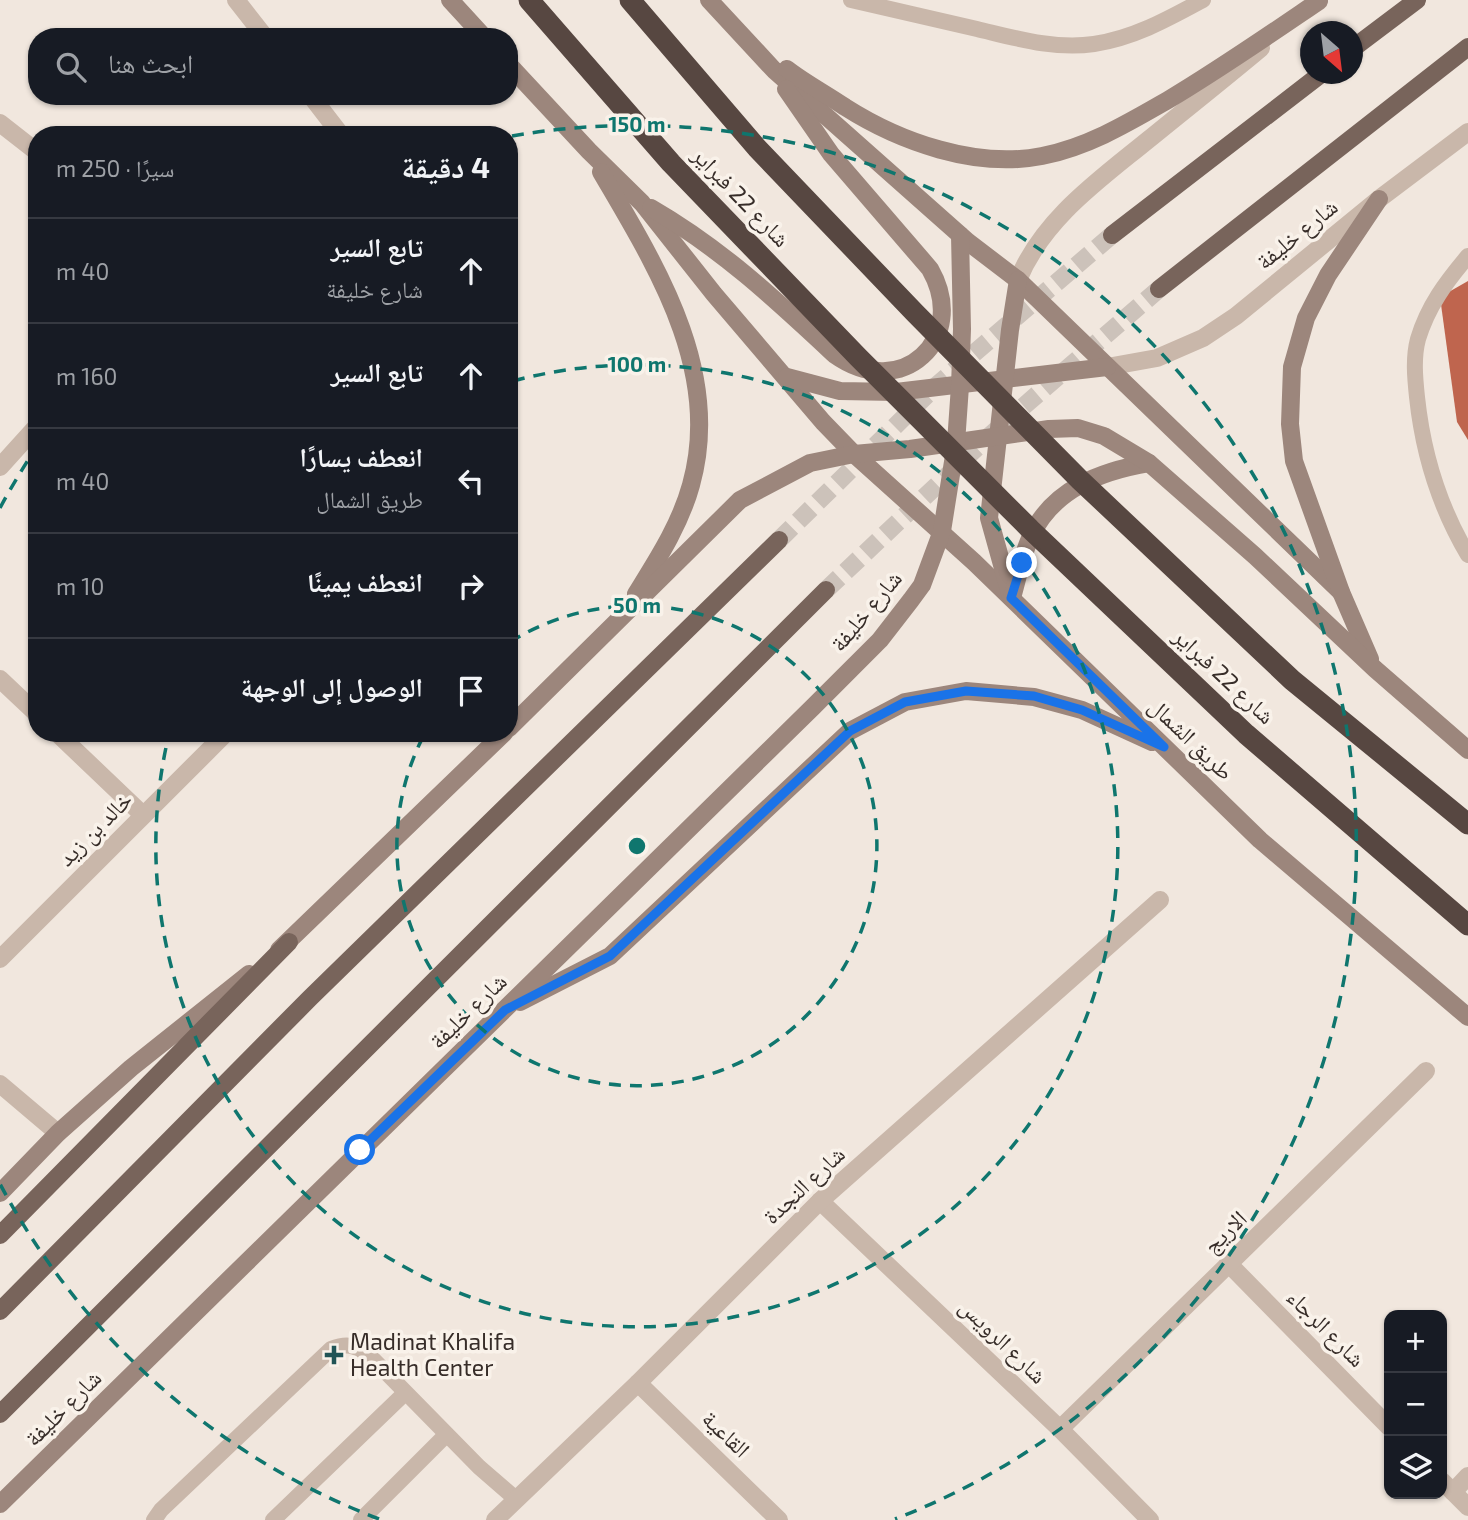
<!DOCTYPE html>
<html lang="ar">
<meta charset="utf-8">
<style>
body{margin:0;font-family:"Exo 2","Noto Naskh Arabic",sans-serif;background:#20242c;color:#f1f3f6;direction:rtl}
.controls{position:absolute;right:21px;bottom:21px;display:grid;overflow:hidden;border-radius:14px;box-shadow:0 2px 5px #0004}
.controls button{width:63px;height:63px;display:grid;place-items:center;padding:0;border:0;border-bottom:2px solid #363941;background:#171b24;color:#f1f3f6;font:35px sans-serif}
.compass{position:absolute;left:1300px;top:21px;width:63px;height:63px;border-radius:50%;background:#171b24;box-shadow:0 2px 5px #0004;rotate:152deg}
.stop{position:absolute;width:21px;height:21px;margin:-16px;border:5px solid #1a73e8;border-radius:50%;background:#fff}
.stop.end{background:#1a73e8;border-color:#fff;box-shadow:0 2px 7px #0008}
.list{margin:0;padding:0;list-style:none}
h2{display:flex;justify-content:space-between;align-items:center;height:91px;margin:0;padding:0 28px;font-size:30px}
h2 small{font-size:23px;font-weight:400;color:#9ea1a6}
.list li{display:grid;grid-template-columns:46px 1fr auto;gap:21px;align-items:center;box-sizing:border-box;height:105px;padding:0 28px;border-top:2px solid #363941}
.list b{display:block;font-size:26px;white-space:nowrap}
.list p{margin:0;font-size:23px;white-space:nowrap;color:#9ea1a6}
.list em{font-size:23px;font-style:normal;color:#9ea1a6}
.icon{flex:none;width:38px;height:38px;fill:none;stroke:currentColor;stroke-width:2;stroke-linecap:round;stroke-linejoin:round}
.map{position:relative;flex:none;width:1468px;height:1520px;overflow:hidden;direction:ltr}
.search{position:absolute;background:#171b24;box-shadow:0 2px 5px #0004;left:28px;top:28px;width:490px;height:77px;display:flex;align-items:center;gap:18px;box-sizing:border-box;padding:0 24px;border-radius:28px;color:#9ea1a6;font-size:26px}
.panel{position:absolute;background:#171b24;box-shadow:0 2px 5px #0004;left:28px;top:126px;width:490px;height:616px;border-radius:28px;direction:rtl}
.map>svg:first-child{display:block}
</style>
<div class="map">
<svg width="1468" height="1520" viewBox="0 0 1468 1520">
<rect width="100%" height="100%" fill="#f1e7de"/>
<path fill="#bf654e" d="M1468,281V440L1457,422L1440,297Z"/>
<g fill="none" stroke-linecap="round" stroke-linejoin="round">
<g stroke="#ccc2ba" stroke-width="18" stroke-dasharray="18 9" stroke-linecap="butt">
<path d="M779,540L937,385L1112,235"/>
<path d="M826,590L987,438L1159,289"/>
</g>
<g stroke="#c9b7aa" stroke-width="16">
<path d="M851,0C893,10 935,19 977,29C1015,38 1055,50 1094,44C1134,38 1168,19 1203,0"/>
<path d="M1468,256C1446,282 1428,306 1418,339C1413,358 1415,378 1417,397C1423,454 1439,506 1468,555"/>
<path d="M154,1520L161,1510L331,1349C347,1343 354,1345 368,1354L479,1467L516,1499"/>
<path d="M273,1520L405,1393"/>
<path d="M361,1520L446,1435"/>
</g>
<g stroke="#c9b7aa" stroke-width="18">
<path d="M236,0L265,37"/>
<path d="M311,96L341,135"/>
<path d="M0,123L37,152"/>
<path d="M1018,280C1043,219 1099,180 1148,140C1186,109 1224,79 1261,48"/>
<path d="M1107,367L1157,358L1203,338L1236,316L1379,199L1468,132"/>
<path d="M0,467L37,426"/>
<path d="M0,679L37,714"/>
<path d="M57,733L143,815"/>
<path d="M0,959L226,733"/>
<path d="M0,1084L58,1133"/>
<path d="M820,1201L1060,1429L1150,1520"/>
<path d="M1228,1263L1389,1427"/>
<path d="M638,1383L779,1520"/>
<path d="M1060,1429L1426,1071"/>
<path d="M1442,1481L1468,1507"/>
<path d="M1453,1492L1468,1476"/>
<path d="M495,1520L638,1383L820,1201L1160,900"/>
</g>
<g stroke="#9c867c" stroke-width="18">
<path d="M450,0L484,37"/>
<path d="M709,0L774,70L968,242L1018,280L1341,592"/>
<path d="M509,65L589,151L642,203L714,294L823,422L854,454L974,562L1260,840L1468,1017"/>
<path d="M787,69C805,83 826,94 845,107C900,142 976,169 1042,156C1088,147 1128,123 1168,100C1220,69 1269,35 1319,1"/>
<path d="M601,172C656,266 723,371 691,485C680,525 657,560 636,594"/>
<path d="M651,208C722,249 776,300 835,355C901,402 970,339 930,269L831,154L786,89"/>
<path d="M787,377L840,391L896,392L1107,367"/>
<path d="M1011,597L989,518L1010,330L1018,280"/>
<path d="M1012,598C1018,577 1022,555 1031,536C1053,489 1101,471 1149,463"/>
<path d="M1370,659L1341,592L1294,461L1290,424L1292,367L1306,318L1328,275L1379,199"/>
<path d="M509,728L740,500L810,463L854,454L910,449L1049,429L1078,428L1104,436L1149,463L1255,556L1375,669L1468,750"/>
<path d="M279,950L504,733"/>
<path d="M520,1002L610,956L850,731L905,702L966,691L1034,697L1082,710L1152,742"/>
<path d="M0,1193L58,1133L131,1068L249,974"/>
<path d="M0,1504L813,707L880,640L911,600L922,585L942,531L956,443L960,386L962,329L960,235"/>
</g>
<g stroke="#78645b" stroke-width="18">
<path d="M1352,49L1417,0"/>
<path d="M1112,235L1321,74"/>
<path d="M1159,289L1468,47"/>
<path d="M0,1235L289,942"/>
<path d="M0,1311L310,998L779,540"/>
<path d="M0,1414L826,590"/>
</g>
<g stroke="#574741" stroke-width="21">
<path d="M529,0L671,163L858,357L1030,529L1246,734L1468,925"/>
<path d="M630,0L757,148L915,313L1080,480L1292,680L1468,824"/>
</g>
</g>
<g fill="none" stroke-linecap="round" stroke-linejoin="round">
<path stroke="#1a73e8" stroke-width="9" d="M360,1150L505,1010L610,956L850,731L905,702L966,691L1034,696L1082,710L1164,747L1011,598L1022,563"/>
</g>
<g fill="none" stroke="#0f766e" stroke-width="3.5" stroke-dasharray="12 9">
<path d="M510 642A240 240 0 1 1 425 733"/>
<path d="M513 381A481 481 0 1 1 169 734"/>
<path d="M379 1519A721 721 0 0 1 0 1184M0 508A721 721 0 0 1 36 448M512 136A721 721 0 0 1 895 1519"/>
</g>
<path fill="#215456" stroke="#f9f2ea" stroke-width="2.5" d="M330.5 1344.5h7v7h7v7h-7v7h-7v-7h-7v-7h7z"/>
<g text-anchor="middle" stroke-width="7" stroke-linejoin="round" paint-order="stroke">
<g font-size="23" fill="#372d29" stroke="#f9f2ea">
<text transform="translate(741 197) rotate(46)" y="8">شارع 22 فبراير</text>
<text transform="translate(1297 234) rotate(-39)" y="8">شارع خليفة</text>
<text transform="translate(866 611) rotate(-50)" y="8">شارع خليفة</text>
<text transform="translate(1224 676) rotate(43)" y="8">شارع 22 فبراير</text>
<text transform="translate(1191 739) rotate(44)" y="8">طريق الشمال</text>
<text transform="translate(95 829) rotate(-45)" y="8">خالد بن زيد</text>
<text transform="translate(468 1011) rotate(-44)" y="8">شارع خليفة</text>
<text transform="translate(804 1185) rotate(-43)" y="8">شارع النجدة</text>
<text transform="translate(1225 1232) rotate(-44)" y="8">الاريج</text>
<text transform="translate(1326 1328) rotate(45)" y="8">شارع الرجاء</text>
<text transform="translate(1003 1341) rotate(44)" y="8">شارع الرويس</text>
<text transform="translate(63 1408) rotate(-45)" y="8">شارع خليفة</text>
<text transform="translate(726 1434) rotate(44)" y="8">القاعية</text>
</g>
<g font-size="23" fill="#372d29" stroke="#f9f2ea" text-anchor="start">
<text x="350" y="1350">Madinat Khalifa<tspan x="350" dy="26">Health Center</tspan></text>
</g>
</g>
<circle cx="637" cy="846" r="10" fill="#0f766e" stroke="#f9f2ea" stroke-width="3.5"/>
<g font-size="21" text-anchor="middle" font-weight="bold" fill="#0f766e" stroke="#f9f2ea" stroke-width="7" stroke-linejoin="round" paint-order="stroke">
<text x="637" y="132">150 m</text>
<text x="637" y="372">100 m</text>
<text x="637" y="613">50 m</text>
</g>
</svg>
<div class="controls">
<button>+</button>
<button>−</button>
<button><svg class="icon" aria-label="layers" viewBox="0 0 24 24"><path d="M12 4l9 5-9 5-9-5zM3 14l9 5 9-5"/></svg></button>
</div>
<svg class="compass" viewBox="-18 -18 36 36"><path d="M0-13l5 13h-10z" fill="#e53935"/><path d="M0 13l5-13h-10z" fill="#9ea1a6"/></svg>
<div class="stop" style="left:360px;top:1150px"></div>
<div class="stop end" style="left:1022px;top:563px"></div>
<div class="search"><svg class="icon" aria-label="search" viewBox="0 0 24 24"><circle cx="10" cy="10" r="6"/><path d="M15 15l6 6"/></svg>ابحث هنا</div>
<section class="panel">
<h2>4 دقيقة<small>سيرًا · 250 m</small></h2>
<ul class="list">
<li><svg class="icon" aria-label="ahead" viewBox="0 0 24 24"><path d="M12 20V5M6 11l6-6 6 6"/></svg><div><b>تابع السير</b><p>شارع خليفة</p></div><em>40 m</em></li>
<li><svg class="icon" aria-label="ahead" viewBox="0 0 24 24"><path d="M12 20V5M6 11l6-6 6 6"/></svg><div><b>تابع السير</b></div><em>160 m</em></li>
<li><svg class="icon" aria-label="left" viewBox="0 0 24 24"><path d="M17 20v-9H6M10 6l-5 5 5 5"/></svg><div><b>انعطف يسارًا</b><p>طريق الشمال</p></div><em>40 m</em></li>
<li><svg class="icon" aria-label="right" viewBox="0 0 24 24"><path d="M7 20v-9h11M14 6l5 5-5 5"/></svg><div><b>انعطف يمينًا</b></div><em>10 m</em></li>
<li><svg class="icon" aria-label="arrive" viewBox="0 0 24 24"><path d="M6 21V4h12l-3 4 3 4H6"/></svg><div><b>الوصول إلى الوجهة</b></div></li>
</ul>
</section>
</div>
